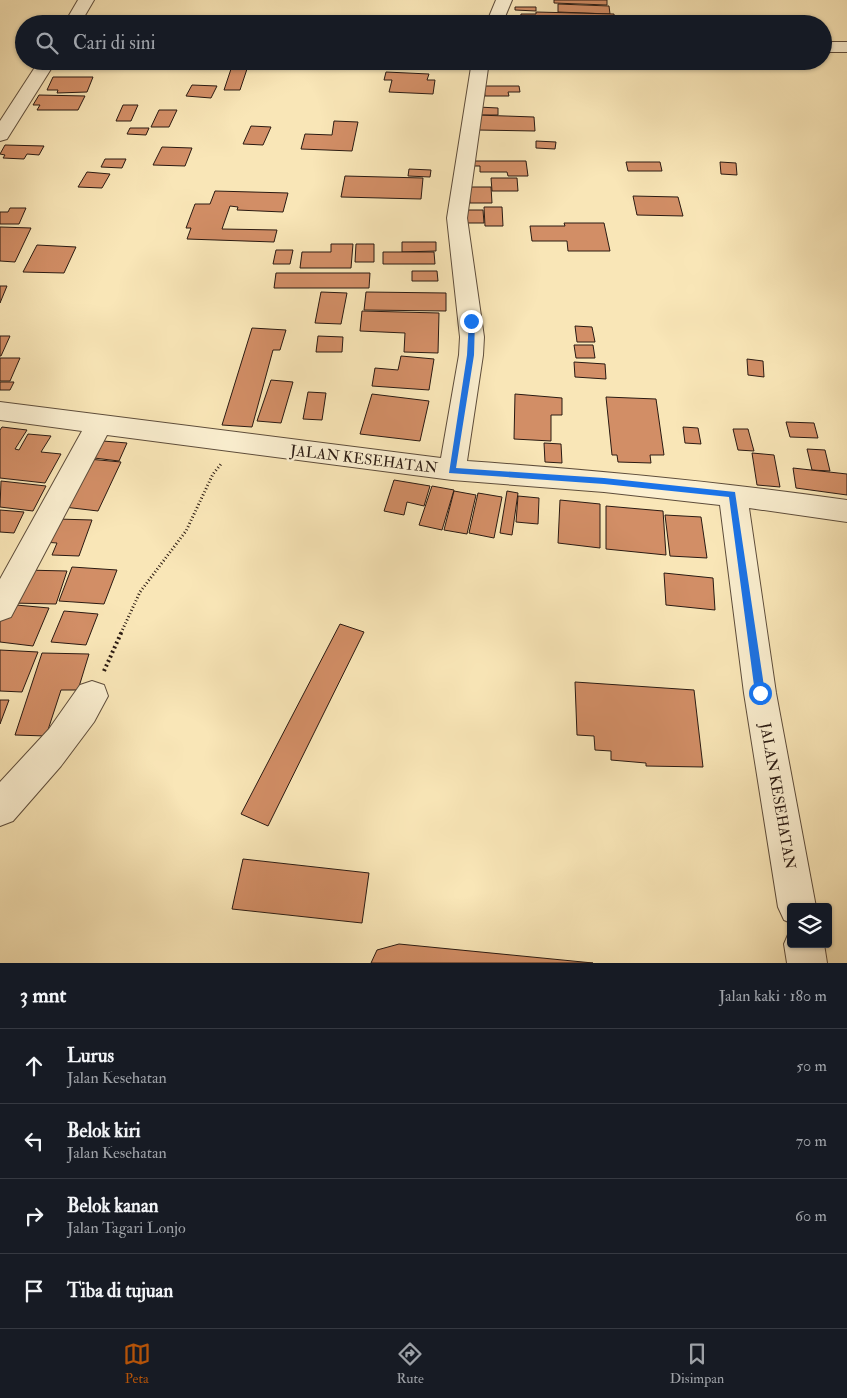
<!DOCTYPE html>
<html lang="id">
<meta charset="utf-8">
<style>
body{margin:0;font-family:"IM FELL Double Pica",serif;background:#242831;color:#f1f3f6}
.controls{position:absolute;right:15px;bottom:15px;display:grid;overflow:hidden;border-radius:5px;box-shadow:0 1px 4px #0004}
.controls button{width:45px;height:45px;display:grid;place-items:center;padding:0;border:0;border-bottom:1px solid #363941;background:#171b24;color:#f1f3f6;font:25px sans-serif}
.stop{position:absolute;width:15px;height:15px;margin:-11px;border:4px solid #1a73e8;border-radius:50%;background:#fff}
.stop.end{background:#1a73e8;border-color:#fff;box-shadow:0 1px 5px #0008}
.list{margin:0;padding:0;list-style:none}
h2{display:flex;justify-content:space-between;align-items:center;height:65px;margin:0;padding:0 20px;font-size:21px}
h2 small{font-size:16px;font-weight:400;color:#9ea1a6}
.list li{display:grid;grid-template-columns:32px 1fr auto;gap:15px;align-items:center;box-sizing:border-box;height:75px;padding:0 20px;border-top:1px solid #363941}
.list b{display:block;font-size:19px;white-space:nowrap}
.list p{margin:0;font-size:16px;white-space:nowrap;color:#9ea1a6}
.list em{font-size:16px;font-style:normal;color:#9ea1a6}
.icon{flex:none;width:28px;height:28px;fill:none;stroke:currentColor;stroke-width:2;stroke-linecap:round;stroke-linejoin:round}
.map{position:relative;flex:none;width:847px;height:963px;overflow:hidden}
.search{position:absolute;background:#171b24;box-shadow:0 1px 4px #0004;left:15px;right:15px;top:15px;height:55px;display:flex;align-items:center;gap:12px;box-sizing:border-box;padding:0 18px;border-radius:28px;color:#9ea1a6;font-size:19px}
.sheet{height:365px;background:#171b24}
nav{display:flex;justify-content:space-around;align-items:center;box-sizing:border-box;height:70px;border-top:1px solid #363941;background:#171b24;font-size:14px;color:#9ea1a6}
nav a{display:grid;justify-items:center;gap:2px}
nav .on{color:#b45309}
.map>svg:first-child{display:block}
</style>
<div class="map">
<svg width="847" height="963" viewBox="0 0 847 963">
<rect width="100%" height="100%" fill="#f9e6b7"/>
<filter id="stains"><feTurbulence type="fractalNoise" baseFrequency=".004" numOctaves="4"/><feColorMatrix values="0 0 0 0 .2 0 0 0 0 .09 0 0 0 0 .02 0 0 0 .5 -.17"/></filter>
<radialGradient id="worn" r=".72"><stop offset=".6" stop-color="#630" stop-opacity="0"/><stop offset="1" stop-color="#630" stop-opacity=".3"/></radialGradient>
<g fill="#d28e66" stroke="#2a1a12">
<path d="M554,0H607V5L554,3Z"/>
<path d="M558,4L609,6L610,14L558,12Z"/>
<path d="M515,7H536V11L515,10Z"/>
<path d="M536,12L614,14L615,24H529V21L520,20L521,14H536Z"/>
<path d="M90,19H110L108,24H87Z"/>
<path d="M379,61H395L394,66L378,65Z"/>
<path d="M231,69H247L240,90H224Z"/>
<path d="M386,72L429,74L427,80H435L433,94L389,92L392,80H384Z"/>
<path d="M53,77H93L87,92L57,93L58,90H47Z"/>
<path d="M192,85L217,86L211,98L186,96Z"/>
<path d="M484,86H519L520,92H508L509,96H485Z"/>
<path d="M39,95L85,96L78,110H37L40,105H33Z"/>
<path d="M123,105H138L131,121H116Z"/>
<path d="M478,107L498,108V115H478Z"/>
<path d="M159,110H177L169,127H151Z"/>
<path d="M477,115L534,117L535,131L477,130Z"/>
<path d="M334,121L358,122L352,151L301,149L305,134L332,135Z"/>
<path d="M251,126L271,127L263,145L243,144Z"/>
<path d="M130,128H149L146,135L127,134Z"/>
<path d="M536,141L556,142L555,149L536,148Z"/>
<path d="M5,145L44,146L39,155L27,154L24,159L3,158L5,155L0,154Z"/>
<path d="M162,147L192,148L185,166L153,165Z"/>
<path d="M105,159H126L122,168L101,167Z"/>
<path d="M472,161H526L528,176H508L507,172H480V166H472Z"/>
<path d="M626,162H660L662,171H628Z"/>
<path d="M720,162L736,163L737,175L721,174Z"/>
<path d="M409,169L431,170L430,177L408,176Z"/>
<path d="M87,172L110,174L102,188L78,187Z"/>
<path d="M345,176L423,178L421,199L341,197Z"/>
<path d="M491,178H517L518,191H492Z"/>
<path d="M469,187H491L492,203H470Z"/>
<path d="M215,191L288,193L283,212L237,210L238,207L230,206L222,229L277,230L274,242L187,239L191,228H186L195,204H210Z"/>
<path d="M633,196L678,197L683,216L637,215Z"/>
<path d="M484,207H502L503,226H485Z"/>
<path d="M10,208H26L19,224H0V212H8Z"/>
<path d="M462,210H483L484,223H463Z"/>
<path d="M564,223H604L610,251H568L567,241H532L530,226H565Z"/>
<path d="M0,227L31,228L15,262L0,261Z"/>
<path d="M402,242H436V251L402,252Z"/>
<path d="M331,244H353L351,268H300L302,252H331Z"/>
<path d="M356,244H374V262H355Z"/>
<path d="M37,245L76,247L64,273L23,272Z"/>
<path d="M276,250H293L290,264H273Z"/>
<path d="M383,252H434L435,264H383Z"/>
<path d="M412,271H437L438,281H412Z"/>
<path d="M276,273H370L369,288H274Z"/>
<path d="M0,286H7L0,303Z"/>
<path d="M321,292L347,293L341,324L315,323Z"/>
<path d="M366,292L446,293V311L364,310Z"/>
<path d="M362,311L439,313L438,353L404,352L405,333L360,331Z"/>
<path d="M575,326L592,327L595,342H577Z"/>
<path d="M252,328L286,330L280,350H273L252,427L222,425Z"/>
<path d="M0,336H10L1,356H0Z"/>
<path d="M318,336L343,337L342,352H316Z"/>
<path d="M574,345H593L595,358H576Z"/>
<path d="M401,356L434,359L429,390L372,386L375,368L398,370Z"/>
<path d="M0,358H20L10,381H0Z"/>
<path d="M747,359L763,361L764,377L748,375Z"/>
<path d="M574,362L605,364L606,379L575,377Z"/>
<path d="M271,380L293,382L281,423L257,421Z"/>
<path d="M0,382H14L10,390H0Z"/>
<path d="M308,392L326,393L322,420L303,419Z"/>
<path d="M372,394L429,401L420,441L360,434Z"/>
<path d="M515,394L562,398V415H551V441L514,439Z"/>
<path d="M606,397L656,399L664,455H650L651,463L618,462L617,455H612Z"/>
<path d="M786,422L814,423L818,438L790,437Z"/>
<path d="M2,427L27,430L15,449L19,450L28,434L51,436L41,452L61,454L45,483L0,478V430Z"/>
<path d="M683,427L698,428L701,444L685,443Z"/>
<path d="M733,429H748L754,451L738,450Z"/>
<path d="M103,441L127,443L119,461L94,458Z"/>
<path d="M544,443L561,444L562,463L545,462Z"/>
<path d="M807,449L825,450L830,471L812,470Z"/>
<path d="M752,453L774,455L780,487L757,485Z"/>
<path d="M88,459L121,462L98,511L64,507Z"/>
<path d="M793,468L847,474V495L796,488Z"/>
<path d="M394,480L430,486L424,506L407,502L404,515L384,511Z"/>
<path d="M1,481L46,486L33,511L0,507Z"/>
<path d="M432,486L454,490L442,530L419,525Z"/>
<path d="M454,491L476,495L467,534L444,530Z"/>
<path d="M507,491L518,493L512,535L500,533Z"/>
<path d="M478,493L502,497L494,538L469,533Z"/>
<path d="M518,496L539,498L538,524L516,522Z"/>
<path d="M560,500L600,504V548L558,543Z"/>
<path d="M606,506L663,511L666,555L606,549Z"/>
<path d="M0,510L24,512L14,533L0,532Z"/>
<path d="M665,515L701,517L707,558L670,556Z"/>
<path d="M57,519L92,520L79,556L52,555L57,543L43,542Z"/>
<path d="M72,567L117,570L104,604L59,601Z"/>
<path d="M24,570L67,571L56,604L12,603Z"/>
<path d="M664,573L713,578L715,610L666,605Z"/>
<path d="M5,604L49,608L33,646L0,642V616Z"/>
<path d="M64,611L98,614L86,645L51,642Z"/>
<path d="M340,624L364,632L268,826L241,814Z"/>
<path d="M0,650L38,652L22,692L0,691Z"/>
<path d="M42,653L89,654L78,690H61L46,736L15,735Z"/>
<path d="M575,682L694,690L703,767L646,766V763L611,760V751L595,750L594,736L577,735Z"/>
<path d="M0,700H9L0,724Z"/>
<path d="M243,859L369,873L362,923L232,909Z"/>
<path d="M399,944L593,963H371L377,950Z"/>
</g>
<g fill="none" stroke-linecap="round" stroke-linejoin="round">
<defs>
<g id="minor">
<path d="M78,0H94L80,24H64Z"/>
<path d="M496,0H512L502,24H486Z"/>
<rect x="823" y="42" width="24" height="10"/>
<path d="M39,61H56L7,139L0,141V121Z"/>
<path d="M472,61H489L467,218L484,337L483,355L467,461C594,470 721,482 847,500V522L749,508L776,693L816,907H791V923L784,920L778,907L744,693L720,505L604,492L452,480L107,435L11,617L0,621V579L82,431L0,420V402L441,458L459,355L460,337L447,218Z"/>
<path d="M92,681L104,685L108,696L94,722L61,766L13,821L0,826V782L49,729L80,685Z"/>
<path d="M790,930L791,944H824L827,963H787L784,944Z"/>
</g>
</defs>
<use href="#minor" stroke="#5e4d3b" stroke-width="2"/>
<path stroke="#2a1a12" stroke-width="3" stroke-dasharray="1 2.5" stroke-linecap="butt" d="M121,633L140,592L186,531L213,474L221,464"/>
<path stroke="#2a1a12" stroke-width="4" stroke-dasharray="2 3" stroke-linecap="butt" d="M104,671L122,631"/>
<use href="#minor" fill="#fbefd0" fill-rule="evenodd"/>
</g>
<path fill="#1a73e8" d="M469,319L475,321L474,355L456,468L604,478L735,492L765,693L763,697H756L755,693L729,497L604,484L449,473L467,355Z"/>
<g text-anchor="middle" stroke-width="5" stroke-linejoin="round" paint-order="stroke">
<g font-size="15" fill="#2a1a12" stroke="#fbefd0">
<text transform="translate(364 459) rotate(7)" y="5">JALAN KESEHATAN</text>
<text transform="translate(778 796) rotate(80)" y="5">JALAN KESEHATAN</text>
</g>
</g>
<rect width="100%" height="100%" filter="url(#stains)"/>
<rect width="100%" height="100%" fill="url(#worn)"/>
</svg>
<div class="controls">
<button><svg class="icon" aria-label="layers" viewBox="0 0 24 24"><path d="M12 4l9 5-9 5-9-5zM3 14l9 5 9-5"/></svg></button>
</div>
<div class="stop" style="left:760px;top:693px"></div>
<div class="stop end" style="left:471px;top:321px"></div>
<div class="search"><svg class="icon" aria-label="search" viewBox="0 0 24 24"><circle cx="10" cy="10" r="6"/><path d="M15 15l6 6"/></svg>Cari di sini</div>
</div>
<section class="sheet">
<h2>3 mnt<small>Jalan kaki · 180 m</small></h2>
<ul class="list">
<li><svg class="icon" aria-label="ahead" viewBox="0 0 24 24"><path d="M12 20V5M6 11l6-6 6 6"/></svg><div><b>Lurus</b><p>Jalan Kesehatan</p></div><em>50 m</em></li>
<li><svg class="icon" aria-label="left" viewBox="0 0 24 24"><path d="M17 20v-9H6M10 6l-5 5 5 5"/></svg><div><b>Belok kiri</b><p>Jalan Kesehatan</p></div><em>70 m</em></li>
<li><svg class="icon" aria-label="right" viewBox="0 0 24 24"><path d="M7 20v-9h11M14 6l5 5-5 5"/></svg><div><b>Belok kanan</b><p>Jalan Tagari Lonjo</p></div><em>60 m</em></li>
<li><svg class="icon" aria-label="arrive" viewBox="0 0 24 24"><path d="M6 21V4h12l-3 4 3 4H6"/></svg><div><b>Tiba di tujuan</b></div></li>
</ul>
</section>
<nav>
<a class="on"><svg class="icon" aria-label="map" viewBox="0 0 24 24"><path d="M3 6l6-2 6 2 6-2v14l-6 2-6-2-6 2zM9 4v14M15 6v14"/></svg>Peta</a>
<a><svg class="icon" aria-label="directions" viewBox="0 0 24 24"><path d="M12 3l9 9-9 9-9-9zM9 14v-3h6M13 9l2 2-2 2"/></svg>Rute</a>
<a><svg class="icon" aria-label="saved" viewBox="0 0 24 24"><path d="M7 4h10v16l-5-4-5 4z"/></svg>Disimpan</a>
</nav>
